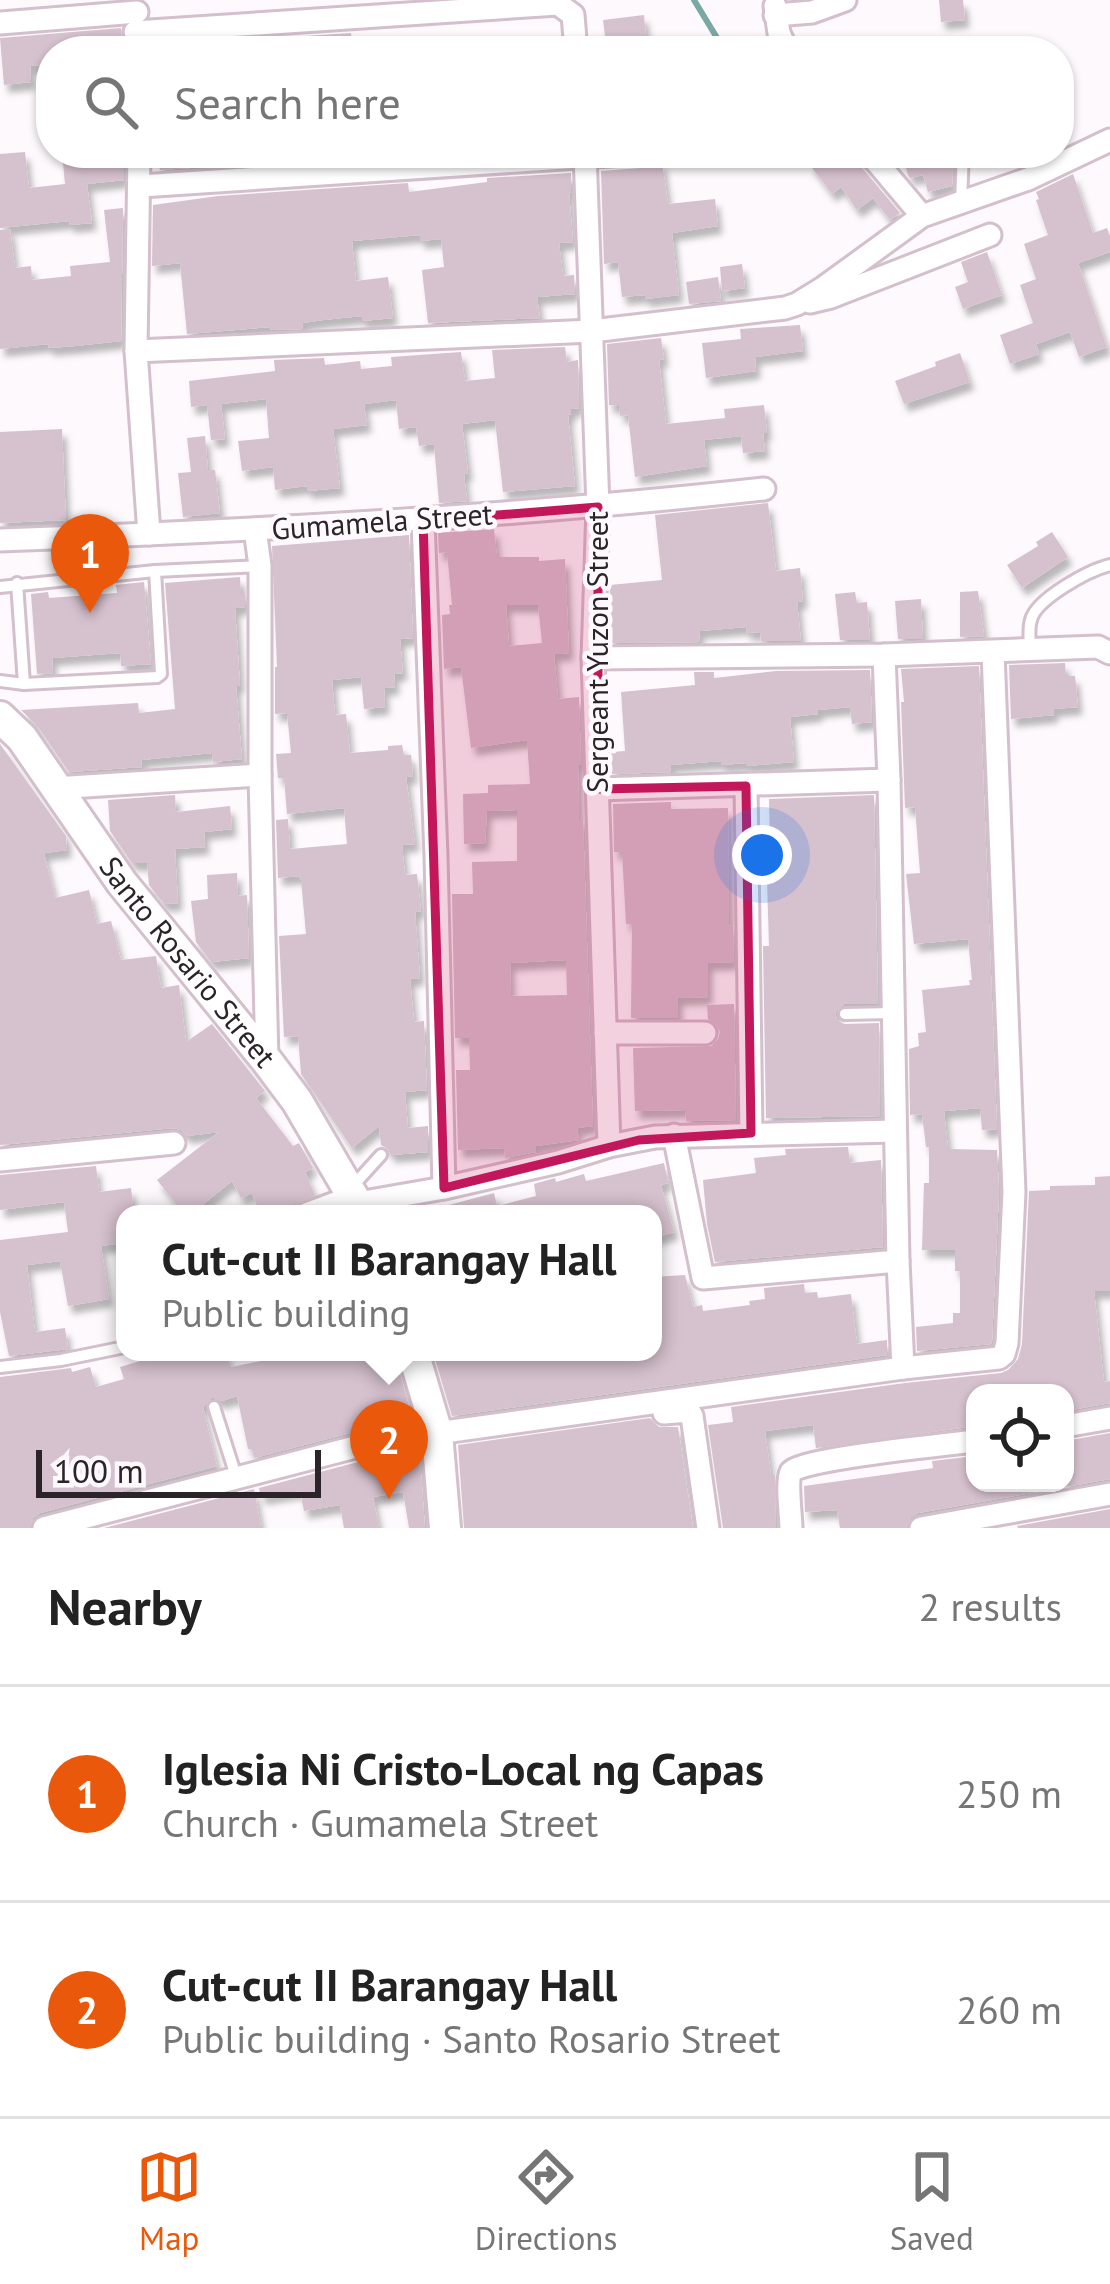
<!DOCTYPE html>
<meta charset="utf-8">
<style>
body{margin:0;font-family:"PT Sans",sans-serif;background:#f2f2f2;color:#222}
.controls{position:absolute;right:36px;bottom:36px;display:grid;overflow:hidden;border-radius:24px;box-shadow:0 3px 9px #0004}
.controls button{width:108px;height:108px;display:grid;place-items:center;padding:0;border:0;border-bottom:3px solid #e0e0e0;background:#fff;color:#222;font:60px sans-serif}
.scale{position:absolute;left:36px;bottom:30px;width:285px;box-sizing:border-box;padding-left:12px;border:6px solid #2b2429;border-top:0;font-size:33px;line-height:42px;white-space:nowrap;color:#2b2429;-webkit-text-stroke:9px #fdf9fc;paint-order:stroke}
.you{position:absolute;left:762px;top:855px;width:42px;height:42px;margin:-30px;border:9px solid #fff;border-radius:50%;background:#1a73e8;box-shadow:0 0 0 18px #1a73e833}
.badge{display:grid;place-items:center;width:78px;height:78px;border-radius:50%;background:#ea580c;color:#fff;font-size:39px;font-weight:700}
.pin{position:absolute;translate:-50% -99px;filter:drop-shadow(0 3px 6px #0008)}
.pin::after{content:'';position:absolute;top:63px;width:42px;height:36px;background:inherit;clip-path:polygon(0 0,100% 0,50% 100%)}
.popup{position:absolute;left:116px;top:1205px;width:546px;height:156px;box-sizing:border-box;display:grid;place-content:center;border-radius:24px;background:#fff;filter:drop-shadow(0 3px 9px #0005);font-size:39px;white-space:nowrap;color:#767676}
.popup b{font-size:45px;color:#222}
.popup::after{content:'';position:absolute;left:50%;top:100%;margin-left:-24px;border:24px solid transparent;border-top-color:#fff}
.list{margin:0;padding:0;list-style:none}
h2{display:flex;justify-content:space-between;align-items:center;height:156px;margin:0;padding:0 48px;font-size:51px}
h2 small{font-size:39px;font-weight:400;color:#767676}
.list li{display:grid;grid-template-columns:78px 1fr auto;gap:36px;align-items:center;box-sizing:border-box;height:216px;padding:0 48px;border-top:3px solid #e0e0e0}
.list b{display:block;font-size:45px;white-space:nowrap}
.list p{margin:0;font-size:39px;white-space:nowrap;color:#767676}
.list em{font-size:39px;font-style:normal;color:#767676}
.icon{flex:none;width:66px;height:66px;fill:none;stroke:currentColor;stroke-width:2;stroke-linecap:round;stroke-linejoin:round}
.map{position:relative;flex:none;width:1110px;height:1528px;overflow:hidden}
.search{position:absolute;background:#fff;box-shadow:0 3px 9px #0004;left:36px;right:36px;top:36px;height:132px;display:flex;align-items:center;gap:30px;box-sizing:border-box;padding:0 42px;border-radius:48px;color:#767676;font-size:45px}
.sheet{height:588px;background:#fff}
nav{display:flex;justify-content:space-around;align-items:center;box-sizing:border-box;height:168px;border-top:3px solid #e0e0e0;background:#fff;font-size:33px;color:#767676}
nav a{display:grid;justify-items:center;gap:6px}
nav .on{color:#ea580c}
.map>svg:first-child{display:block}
</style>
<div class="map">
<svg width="1110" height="1528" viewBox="0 0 1110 1528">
<defs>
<filter id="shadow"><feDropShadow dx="4.5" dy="8" stdDeviation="3" flood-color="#0004"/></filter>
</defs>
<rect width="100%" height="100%" fill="#fdf9fc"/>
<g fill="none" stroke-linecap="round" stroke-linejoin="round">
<path stroke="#7aa8a5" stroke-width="6" d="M694,0L725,51"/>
</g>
<g fill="#d6c1ce" fill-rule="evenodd" filter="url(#shadow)">
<path d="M939,0H963L965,20L941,22Z"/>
<path d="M644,15L647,51H607L603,20Z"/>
<path d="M121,28L122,39L132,46V51H51V64L30,66L31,82L4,85L0,38Z"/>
<path d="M351,33L353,51H246L245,40Z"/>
<path d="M25,152L29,188L65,184L62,153H124V180L87,184L92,223L70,225L69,221L0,228V154Z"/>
<path d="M158,153H326V159L160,170Z"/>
<path d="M824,153H854L858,163L900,213L890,220L873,198L857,210L841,187L832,194L809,164Z"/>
<path d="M902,153H950L953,164L952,186L928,192L923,175L910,178L908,175Z"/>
<path d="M662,161L668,204L715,199L718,226L672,233L679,295L645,299V295L622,297L618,262L604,264L601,171L641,168Z"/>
<path d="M571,173V192L569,193L573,242L559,243L563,276L574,275L575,294L537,297L540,318L428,323L422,270L444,267L441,239L420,241V235L352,241L356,281L388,277L393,318L362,321V316L323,320L302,323L303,329L271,330L270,327L187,334L180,263L152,266L153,205L218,196L408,183L409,192L487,182V178Z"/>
<path d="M1073,174L1093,233L1107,228L1110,236V252L1078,263L1107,347L1079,357L1070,332L1036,344L1039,354L1010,364L1000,335L1033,323L1020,285L1036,279L1024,244L1048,235L1036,200L1039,199L1036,192Z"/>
<path d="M123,208L121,341L75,346L49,348L48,344L0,349V230L10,229L15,268L31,266L32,280L71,276L70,266L110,262L104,210Z"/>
<path d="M987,252L1002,295L963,309L955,287L968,282L961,262Z"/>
<path d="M742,264L745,288L722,291L720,267Z"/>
<path d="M718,277L721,301L689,304L686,282Z"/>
<path d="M800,325L803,351L755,357L756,371L706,378L702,343L741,339L740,329Z"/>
<path d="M661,338L664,359L659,360L666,424L725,418L724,409L764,405L767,433H763L765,451L743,453L741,436L704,440L707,466L635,477L628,415L620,416L619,406L609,405L607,344Z"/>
<path d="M565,347L567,362L578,360L579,408L571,409V414L568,415L575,486L503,492L495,420L462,424L468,473L464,474L467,501L439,503L434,444L419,446L416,427L399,429L396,400L364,404L367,425L333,429L340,488L307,491V486L275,490L273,467L242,471L238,441L269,438L266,399L221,404L225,439L211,440L207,405L191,407L189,381L275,371L274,360L324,358L325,365L360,361L361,369L392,366L391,357L461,352L465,381L495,378L492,350Z"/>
<path d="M960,353L970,382L904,404L895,381L936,366L935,362Z"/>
<path d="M62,429L66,520L0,523V432Z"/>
<path d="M205,436L208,470H215L220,513L183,517L178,473L191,472L187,438Z"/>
<path d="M768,503L776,571L800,568L803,601L797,602L801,641H761L760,632L747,633L746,627L699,631L700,642L609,643L610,585L662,580L655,515Z"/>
<path d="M494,529L497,557H539V561L565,559L569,653L554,654L558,699L579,697L581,765H578L579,819H583L593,1126L577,1128L579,1140L536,1146V1152L505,1158L504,1148L458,1150L456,1070H470L469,1038H455L452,894H473L472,862L517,861V810L487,811L485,843L464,844L463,794L488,793V785L530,784L527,740L471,748L461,667L444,669L442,615L450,614L449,605H452L447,552L439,553L438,533ZM506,605H538L542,643L509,646ZM566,960L567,995L511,996L510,963Z"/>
<path d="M1052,532L1068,557L1022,588L1007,565L1038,546L1036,542Z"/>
<path d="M409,535L413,638L400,639L403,673L394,674L395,687L384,688L385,707L364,709L361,677L332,680L335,715L346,714L350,753L388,750V746L402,745L404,755H411L413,776L406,777L415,844L402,845L405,875L417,874L421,911L415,912L420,978L410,979L414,1022L424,1021L427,1090L405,1092L408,1128L428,1126V1152L391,1155L388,1149L381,1145L379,1126L352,1148L301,1074L298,1036L284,1037L279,936L306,934L301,880L299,876L278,878L276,820L288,819L290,849L347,844L344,808L287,814L284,778H278L276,754L291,753L287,713L275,714V667H277L272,546Z"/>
<path d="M240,577L241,593H245V607L235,608L240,685L236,686L242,759L213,762L212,753L141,760L142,767L69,772L38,727L21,710L138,703L139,713L175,709L165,583Z"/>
<path d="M144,582L151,664L121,666L120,653L52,658L53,673L37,674L31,594L48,592L49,598L117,593L116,585Z"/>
<path d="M978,591L984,636L960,637V592Z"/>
<path d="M855,592L857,603L867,602L870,640H840L835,594Z"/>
<path d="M921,599L923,639H898L895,601Z"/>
<path d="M1065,663L1066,676H1075L1078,707L1053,709L1054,715L1011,719L1009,665Z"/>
<path d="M979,666L997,1129L982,1130L980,1108L944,1111L948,1149L997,1150L999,1192L992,1341L991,1344L917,1351L916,1327L953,1323V1313H960V1271H955V1250H922L924,1183H929V1147H926L922,1114L910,1115L909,1049L919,1046L918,1033L926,1032L922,990L970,985L969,980H972L968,939L914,944L906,874L920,873L915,807L905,808L901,702H904L901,669Z"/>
<path d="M870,670L872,722L852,724L850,707L818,710V714L790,717L794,762L746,766V763L721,765V761L670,765L671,772L612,774L611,752L625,751L621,692L695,685L694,672H714V678L776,671Z"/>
<path d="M0,744L66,836L67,850L44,853L55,898L89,890L97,924L111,921L121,960L156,956L161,988L179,985L186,1042L212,1024L265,1091L256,1098L293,1146L299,1143L313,1168L305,1172L315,1195L295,1204L291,1214H260L252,1193L241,1198L232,1181L191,1214H184L157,1180L219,1132L187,1136L181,1130L173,1128L0,1145Z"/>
<path d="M175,795L176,812L230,806L232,829L204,832L205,847L175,849L178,903L164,904L149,885L147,863H132L110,831L108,800Z"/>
<path d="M874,795L878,1004H844L835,1013L837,1020L844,1024L879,1023L880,1116L766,1118L763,946H769L766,847H770L769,799Z"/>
<path d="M671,802V809L728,808L729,926L733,925L734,962L708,963V997L678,998V1018H631L632,924H626L622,852H614L613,804Z"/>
<path d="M237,873L238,896L247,895L249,958L211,962L196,942L191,901L208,899L207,875Z"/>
<path d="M734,1004L736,1120L686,1121L685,1110L635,1111L633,1048L711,1046L718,1039L720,1032L717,1025L708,1019L707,1005Z"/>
<path d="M848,1147L850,1163L881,1160L883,1247L715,1262L707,1224L703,1180L756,1173L754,1158L786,1155L785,1149Z"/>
<path d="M664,1163L668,1183L661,1185L674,1232L653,1238V1214H435L434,1209L494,1193L497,1206L536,1196L534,1184L555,1178L556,1182L584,1174L586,1181Z"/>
<path d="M96,1166L99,1192L131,1188L134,1214H125V1243L101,1246L109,1299L68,1306L60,1261L27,1265L35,1332L65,1328L68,1349L9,1356L0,1312V1240L68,1232L64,1202L0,1210V1175Z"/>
<path d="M1110,1176V1291H1094L1104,1382L1110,1381V1403L1065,1411V1389L1030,1393V1388L975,1393V1426L816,1448L813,1425L765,1431L771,1475H775L776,1528H723L708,1425L733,1422L731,1407L905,1383L1001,1373L1008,1370L1018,1359L1022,1344L1029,1191L1050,1190V1186L1095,1185V1177Z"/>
<path d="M685,1275L693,1307L702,1305L703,1311L750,1305L749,1301L765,1299L764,1288L804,1284L805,1293L817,1292L818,1298L851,1294L857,1344L887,1340V1355L452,1416L433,1352H653V1277Z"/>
<path d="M159,1352H226L231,1367L276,1358L274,1352H394L412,1417L254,1458L252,1449H248L237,1396L222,1401L212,1397L203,1407L217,1466L40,1513L33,1518L29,1528H0V1377L71,1368L72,1372L90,1367L96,1387L124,1379L120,1367L160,1355Z"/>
<path d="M650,1418L659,1427H678L693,1528H464L458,1445Z"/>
<path d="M1110,1433V1479L918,1513L911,1517L906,1528H840L837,1510L805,1512L804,1486L933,1468L932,1461L975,1456V1483H1065V1441Z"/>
<path d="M419,1446L425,1528H409L403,1492L373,1497L379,1528H344L340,1505L304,1511L300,1491L261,1497L259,1488Z"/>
<path d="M254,1489L261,1528H104Z"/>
<path d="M1110,1509V1528H1018L1017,1526Z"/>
</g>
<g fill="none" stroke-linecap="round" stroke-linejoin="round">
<defs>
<g id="lane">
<path d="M961,201L963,153"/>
<path d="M17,583L24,684"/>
<path d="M0,587L155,571L260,566"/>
<path d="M1030,650C1030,641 1028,629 1031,620C1036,599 1089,570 1110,565"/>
<path d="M0,681L24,684L157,677L161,674L155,571"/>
<path d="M845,1014L893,1013"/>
<path d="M351,1188L381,1155"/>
<path d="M0,1367L61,1360L125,1347"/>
<path d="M214,1407L236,1476"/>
</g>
<g id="street">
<path d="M775,6L779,33L787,51"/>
<path d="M775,15L812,12L845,0"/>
<path d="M0,23L137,12"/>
<path d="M135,32L558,4L573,15L576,51"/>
<path d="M139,153L136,351L149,534"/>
<path d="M585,153L598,507L593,658L609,1146"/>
<path d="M869,153L922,216"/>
<path d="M141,186L640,153"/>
<path d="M810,302L831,297L990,235"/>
<path d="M136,351L592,331L785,308L797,304L823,288L922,216L1028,179L1110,140"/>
<path d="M423,521L436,856L444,1188"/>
<path d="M255,529L260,566V775L267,1061"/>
<path d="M0,540C255,531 510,517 764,489"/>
<path d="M884,655L889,780L898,1261"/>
<path d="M593,658L884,655L1098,647L1110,653"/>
<path d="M746,786L751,1133"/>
<path d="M54,788L260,775"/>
<path d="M598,789L889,780"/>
<path d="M605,1033H705"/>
<path d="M0,1160L174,1143"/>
<path d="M358,1203L444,1188L558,1162L609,1146L655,1137L895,1131"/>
<path d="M306,1214L354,1196"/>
<path d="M903,1368L999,1358L1004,1354L1007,1343L1014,1192L993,652"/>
<path d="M664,1413L689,1411L692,1416L708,1528"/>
<path d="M1065,1426L1110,1418"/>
<path d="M437,1433L903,1368L898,1261L703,1278L674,1135"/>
<path d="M44,1528L436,1426"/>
<path d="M791,1528C791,1517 786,1481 791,1472C800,1459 950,1444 975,1441"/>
<path d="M921,1528L1110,1494"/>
</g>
<g id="secondary">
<path id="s1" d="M0,717L22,738L122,883L267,1061L297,1101L363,1214"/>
<path d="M413,1352L437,1433L445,1528"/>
</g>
</defs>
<use href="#lane" stroke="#d4bfcc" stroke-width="16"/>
<use href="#street" stroke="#d4bfcc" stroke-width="27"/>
<use href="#secondary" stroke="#d4bfcc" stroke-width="36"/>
<use href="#lane" stroke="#fff" stroke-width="10"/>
<use href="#street" stroke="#fff" stroke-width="21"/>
<use href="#secondary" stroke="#fff" stroke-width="30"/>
</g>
<path fill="#c2185b" fill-opacity="0.2" stroke="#c2185b" stroke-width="9" stroke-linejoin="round" d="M598,507V789L746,786L751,1133L639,1140L444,1188L423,521Z"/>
<g text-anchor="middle" stroke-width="9" stroke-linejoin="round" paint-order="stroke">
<g font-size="30" fill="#2b2429" stroke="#fdf9fc">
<text transform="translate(382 522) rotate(-4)" y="10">Gumamela Street</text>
<text transform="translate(598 652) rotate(-90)" y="10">Sergeant Yuzon Street</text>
<text dy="10" stroke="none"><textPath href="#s1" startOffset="309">Santo Rosario Street</textPath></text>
</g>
</g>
</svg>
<div class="controls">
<button><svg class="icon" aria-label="locate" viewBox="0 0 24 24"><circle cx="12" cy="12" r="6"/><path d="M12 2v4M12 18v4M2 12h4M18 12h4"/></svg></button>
</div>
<div class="scale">100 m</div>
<div class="you"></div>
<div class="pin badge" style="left:90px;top:613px">1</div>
<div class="pin badge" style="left:389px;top:1499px">2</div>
<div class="popup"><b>Cut-cut II Barangay Hall</b>Public building</div>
<div class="search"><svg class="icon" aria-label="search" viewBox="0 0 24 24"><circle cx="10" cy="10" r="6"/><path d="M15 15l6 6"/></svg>Search here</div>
</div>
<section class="sheet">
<h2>Nearby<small>2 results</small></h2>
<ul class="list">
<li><span class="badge">1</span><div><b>Iglesia Ni Cristo-Local ng Capas</b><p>Church · Gumamela Street</p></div><em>250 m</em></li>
<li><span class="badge">2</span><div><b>Cut-cut II Barangay Hall</b><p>Public building · Santo Rosario Street</p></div><em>260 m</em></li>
</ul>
</section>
<nav>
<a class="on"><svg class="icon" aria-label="map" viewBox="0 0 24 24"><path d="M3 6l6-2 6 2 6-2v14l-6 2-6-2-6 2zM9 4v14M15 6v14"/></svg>Map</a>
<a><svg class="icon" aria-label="directions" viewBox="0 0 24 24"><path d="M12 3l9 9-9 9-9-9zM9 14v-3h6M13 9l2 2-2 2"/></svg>Directions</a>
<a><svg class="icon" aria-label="saved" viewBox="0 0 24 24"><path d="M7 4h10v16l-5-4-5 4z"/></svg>Saved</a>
</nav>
